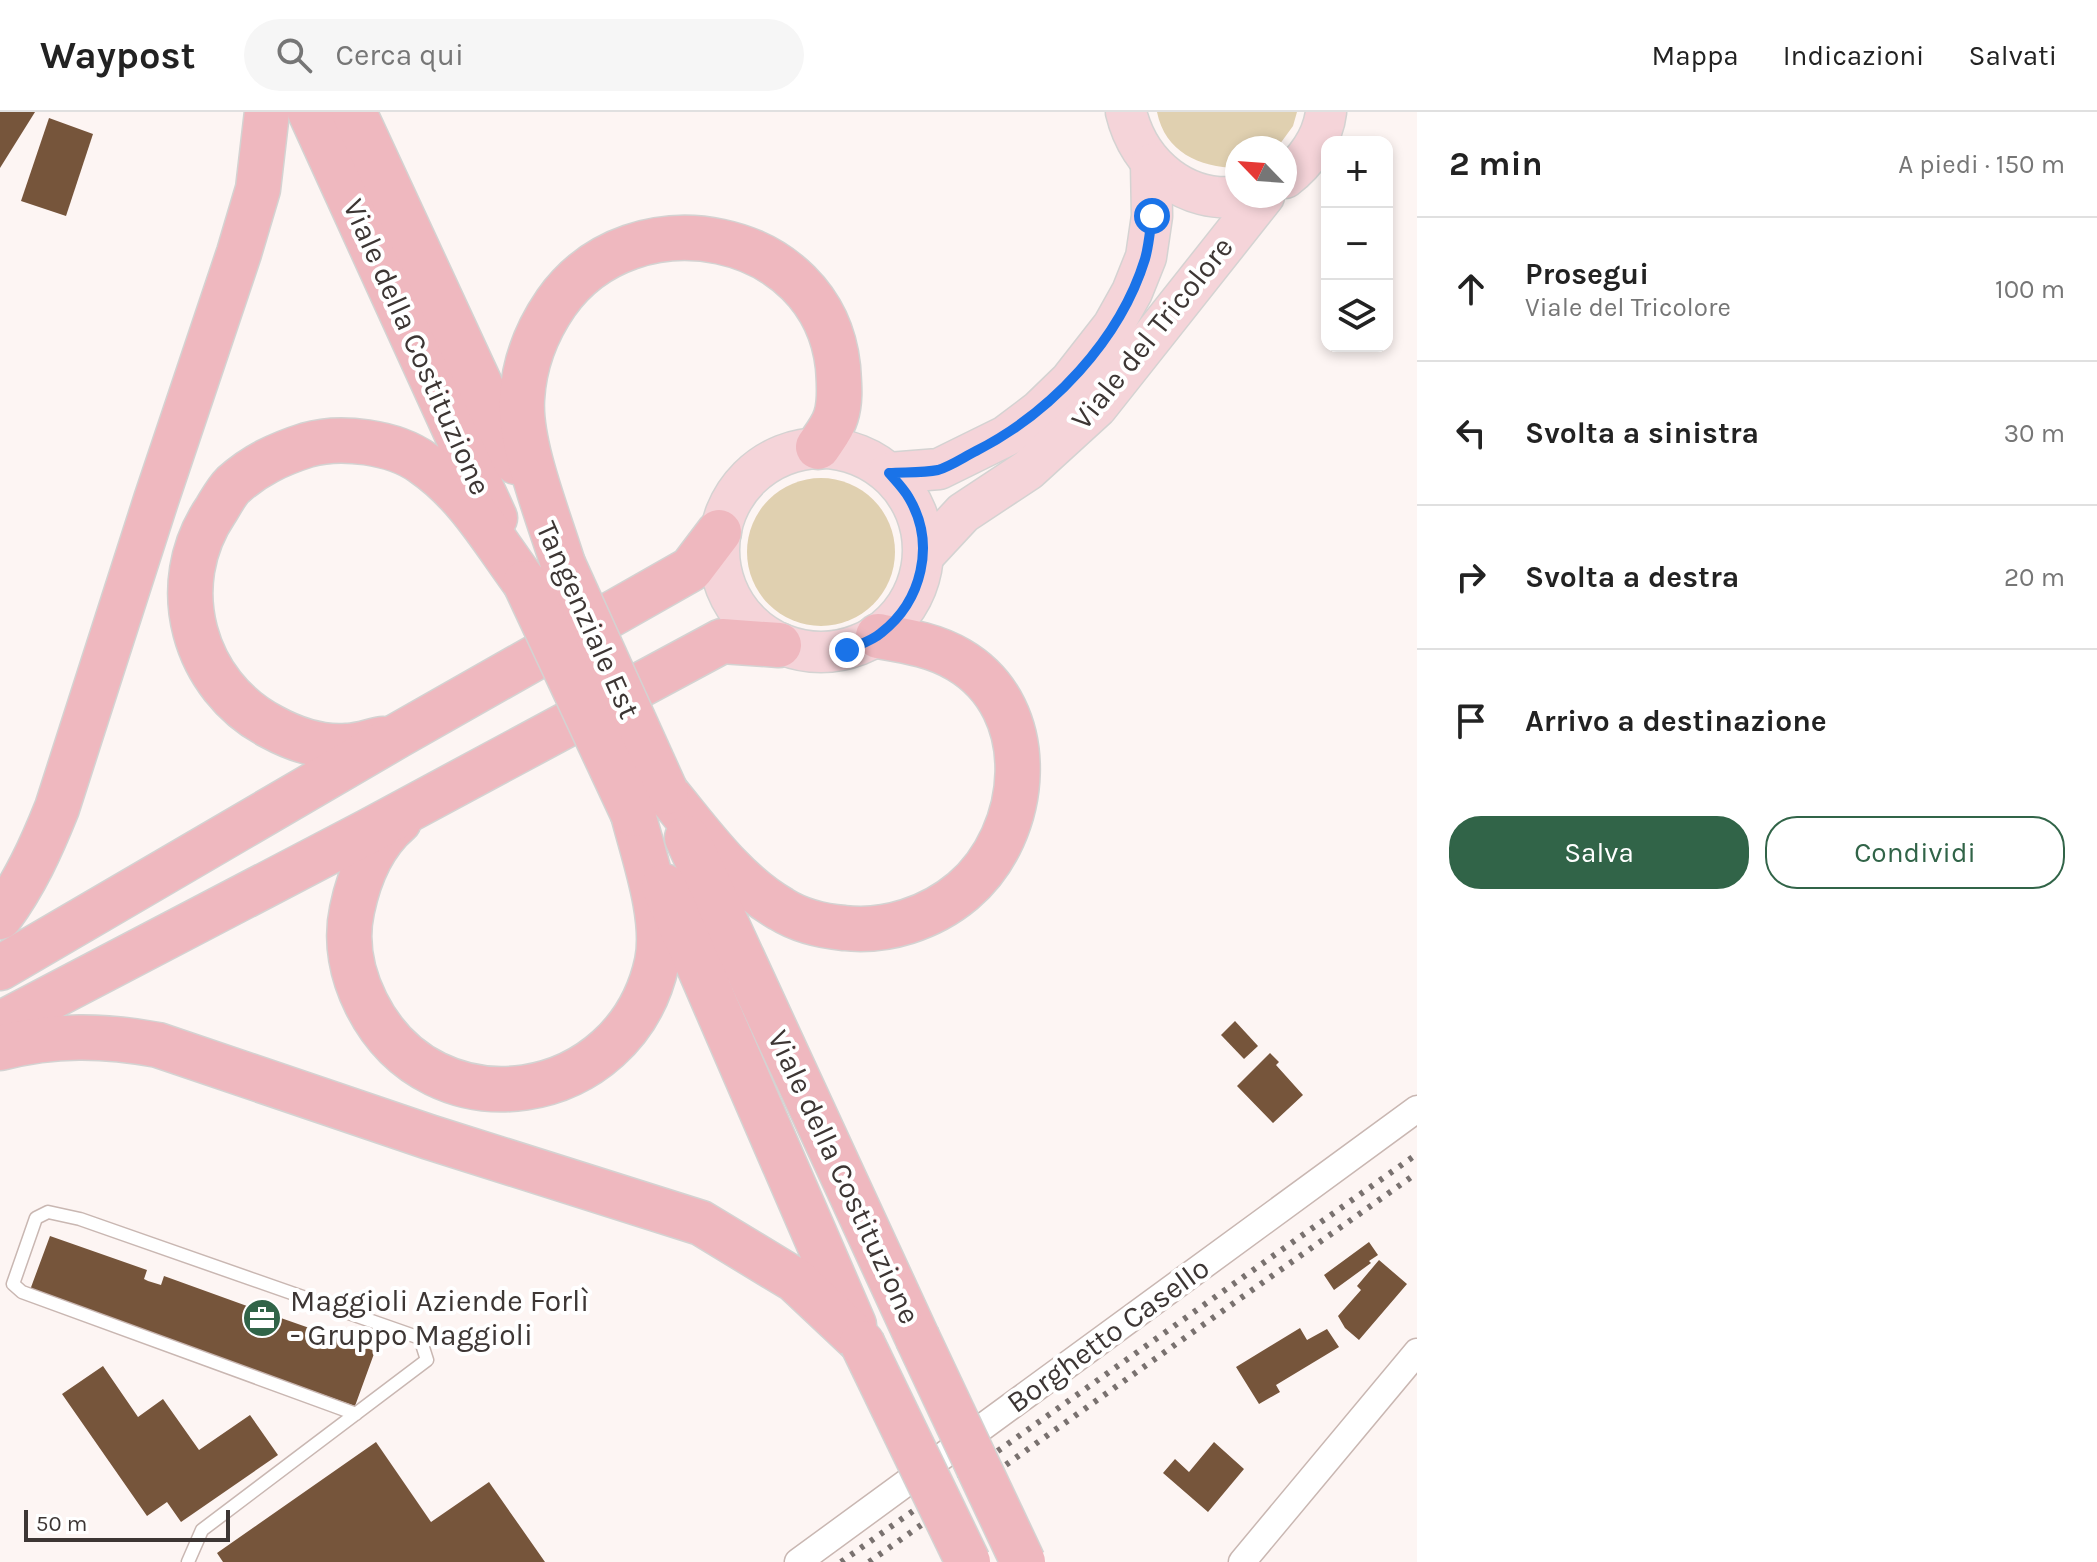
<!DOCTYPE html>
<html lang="it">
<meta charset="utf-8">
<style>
body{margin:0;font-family:Karla,sans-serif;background:#f6f6f6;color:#222}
.controls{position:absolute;right:24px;top:24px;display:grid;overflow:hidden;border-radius:16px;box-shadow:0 4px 12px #0003}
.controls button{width:72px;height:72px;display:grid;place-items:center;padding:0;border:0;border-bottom:2px solid #e0e0e0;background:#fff;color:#222;font:40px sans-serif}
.compass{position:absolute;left:1225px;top:24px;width:72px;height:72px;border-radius:50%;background:#fff;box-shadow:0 4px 12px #0003;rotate:295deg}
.scale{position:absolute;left:24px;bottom:20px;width:206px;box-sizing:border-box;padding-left:8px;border:4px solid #3d3634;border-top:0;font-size:22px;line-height:28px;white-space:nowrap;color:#3d3634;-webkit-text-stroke:6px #fff;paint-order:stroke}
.stop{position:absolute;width:24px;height:24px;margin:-18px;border:6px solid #1a73e8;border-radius:50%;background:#fff}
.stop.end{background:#1a73e8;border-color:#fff;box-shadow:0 2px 8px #0008}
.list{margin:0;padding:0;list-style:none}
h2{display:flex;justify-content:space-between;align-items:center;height:104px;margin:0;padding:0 32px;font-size:34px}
h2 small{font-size:26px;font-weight:400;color:#767676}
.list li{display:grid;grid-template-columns:52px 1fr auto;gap:24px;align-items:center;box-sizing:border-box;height:144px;padding:0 32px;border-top:2px solid #e0e0e0}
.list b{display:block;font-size:30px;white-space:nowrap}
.list p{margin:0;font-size:26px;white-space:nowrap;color:#767676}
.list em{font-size:26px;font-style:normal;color:#767676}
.actions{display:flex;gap:16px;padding:24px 32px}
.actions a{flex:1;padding:18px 0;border:2px solid #316448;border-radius:32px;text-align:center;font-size:28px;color:#316448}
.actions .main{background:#316448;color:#fff}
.icon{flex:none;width:44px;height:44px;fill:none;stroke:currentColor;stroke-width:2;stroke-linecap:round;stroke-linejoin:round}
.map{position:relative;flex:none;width:1417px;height:1450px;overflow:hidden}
header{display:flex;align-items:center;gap:48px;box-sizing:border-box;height:112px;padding:0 40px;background:#fff;border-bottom:2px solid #e0e0e0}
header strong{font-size:38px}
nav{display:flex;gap:44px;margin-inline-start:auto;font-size:28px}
.search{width:560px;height:72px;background:#f6f6f6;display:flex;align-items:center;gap:20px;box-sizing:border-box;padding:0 28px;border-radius:44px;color:#767676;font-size:30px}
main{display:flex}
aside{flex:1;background:#fff}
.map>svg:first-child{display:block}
</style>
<header>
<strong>Waypost</strong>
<div class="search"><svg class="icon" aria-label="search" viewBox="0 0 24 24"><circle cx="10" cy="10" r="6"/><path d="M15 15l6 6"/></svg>Cerca qui</div>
<nav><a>Mappa</a><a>Indicazioni</a><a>Salvati</a></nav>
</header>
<main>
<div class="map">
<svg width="1417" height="1450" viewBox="0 0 1417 1450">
<rect width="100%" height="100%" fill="#fdf5f3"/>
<g fill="#e0d0b0">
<path d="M1157,0H1297L1293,14L1277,36H1237V56C1199,55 1165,40 1157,0Z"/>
<circle cx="821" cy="440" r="74"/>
</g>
<g fill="#76553b">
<path d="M0,0H35L0,56Z"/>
<path d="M49,6L93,22L66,104L21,89Z"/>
<path d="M1235,909L1258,934L1244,947L1221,923Z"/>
<path d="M1270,941L1279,950L1276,953L1303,983L1273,1011L1237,974Z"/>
<path d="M50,1124L147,1158L144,1167L148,1169L161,1173L164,1164L261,1199L258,1208L270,1213L275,1214L278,1205L375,1239L355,1294L30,1178Z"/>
<path d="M1369,1130L1378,1143L1369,1149L1371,1151L1334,1178L1324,1163Z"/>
<path d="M1379,1148L1407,1172L1359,1228L1345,1216L1338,1204L1361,1178L1357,1174Z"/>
<path d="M1300,1216L1307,1228L1327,1217L1339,1235L1276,1273L1280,1280L1259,1292L1236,1255Z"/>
<path d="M103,1254L138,1305L163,1287L199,1338L250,1303L278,1343L181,1410L167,1390L147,1404L62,1282Z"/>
<path d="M376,1330L431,1410L489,1370L545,1450H223L217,1441Z"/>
<path d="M1214,1330L1244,1357L1208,1400L1163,1361L1175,1347L1189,1360Z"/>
</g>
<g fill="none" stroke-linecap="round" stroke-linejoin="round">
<defs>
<path id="lane" d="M188,1450L202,1418L427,1248L420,1226L80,1107L48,1100L36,1106L13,1172L22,1180L356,1302"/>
<g id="street">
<path d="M798,1450L1417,997"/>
<path d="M1242,1450L1417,1240"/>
</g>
<g id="primary">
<path d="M1126,0C1139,54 1186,93 1243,84"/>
<path d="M1285,66C1306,50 1323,26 1326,0"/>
<circle cx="821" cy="438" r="102"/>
<path d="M889,361L939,357L1006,324L1039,299L1070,269L1113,214L1132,180L1146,145L1152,104L1151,52"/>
<path d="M924,443L963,401L1028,358L1097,295L1264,84"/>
</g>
<g id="highway">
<path d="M310,0L495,406"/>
<path d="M354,0L516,350"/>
<path d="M563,452C549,406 519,333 522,287C524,251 536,220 556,191C633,81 823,116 838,255C839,271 841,288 836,304C833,315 824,326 818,335"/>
<path d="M383,627C371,629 359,634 347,634C321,636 294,627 272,615C193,574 165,473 216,398C221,390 226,380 233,373C255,353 279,342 307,333C341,323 394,330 423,351C467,381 494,429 525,471"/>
<path d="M666,680C700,721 734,770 781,797C800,809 822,814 844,816C886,821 931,806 963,779C1031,721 1042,597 959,548C934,533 907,529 878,524"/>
<path d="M399,709C372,732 359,764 352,798C345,830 352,863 366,891C433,1026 626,995 657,850C666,806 644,745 633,702"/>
<path d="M687,726L917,1225"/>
<path d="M664,774L854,1213"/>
<path d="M0,805C25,771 41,736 57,696L156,388L239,141L258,77L267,0"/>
<path d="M0,856L397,624L691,457L719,420"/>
<path d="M0,912L369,719L722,529L779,533"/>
<path d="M0,936C54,922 104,923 158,933L429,1025L701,1111L795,1168L862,1231"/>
</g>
</defs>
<use href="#lane" stroke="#c9b7b2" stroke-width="15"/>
<use href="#street" stroke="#c9b7b2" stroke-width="29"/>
<use href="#primary" stroke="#d4d3d2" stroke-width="43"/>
<use href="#highway" stroke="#d4d3d2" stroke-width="47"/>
<use href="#lane" stroke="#fff" stroke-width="12"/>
<use href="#street" stroke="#fff" stroke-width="26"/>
<use href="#primary" stroke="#f5d4d9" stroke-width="40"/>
<use href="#highway" stroke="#efb8bf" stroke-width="44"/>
<g stroke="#79716f" stroke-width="6" stroke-dasharray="4 8" stroke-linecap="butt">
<path d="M841,1450L1417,1042"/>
<path d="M869,1450L1417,1061"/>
</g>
<defs>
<g id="highway-bridge">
<path d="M563,452L666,680"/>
<path d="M525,471L633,702"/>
<path d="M917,1225L1023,1450"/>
<path d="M862,1231L968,1450"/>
</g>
</defs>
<use href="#highway-bridge" stroke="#d4d3d2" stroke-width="47" stroke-linecap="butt"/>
<use href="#highway-bridge" stroke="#efb8bf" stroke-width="44"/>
</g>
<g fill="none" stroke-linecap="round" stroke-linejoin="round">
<path stroke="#1a73e8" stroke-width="10" d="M847,538C858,533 872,529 881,521C922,489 936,432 909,386C904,377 896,369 889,361C905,360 923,361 938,358C951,354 964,345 976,339C1051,301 1120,228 1145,147C1149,133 1150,118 1152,104"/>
</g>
<defs>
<symbol id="office-disc" viewBox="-11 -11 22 22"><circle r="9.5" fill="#316448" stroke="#fff"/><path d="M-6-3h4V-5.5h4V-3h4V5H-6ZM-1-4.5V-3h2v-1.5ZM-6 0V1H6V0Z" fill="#fff"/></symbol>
</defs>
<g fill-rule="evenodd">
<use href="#office-disc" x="240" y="1184" width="44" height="44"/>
</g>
<g text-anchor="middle" stroke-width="8" stroke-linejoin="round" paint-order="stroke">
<g font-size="30" fill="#3d3634" stroke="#fff">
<text transform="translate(1152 221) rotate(-51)" y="10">Viale del Tricolore</text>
<text transform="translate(417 235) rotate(66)" y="10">Viale della Costituzione</text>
<text transform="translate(588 508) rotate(66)" y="10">Tangenziale Est</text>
<text transform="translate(844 1065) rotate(65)" y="10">Viale della Costituzione</text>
<text transform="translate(1108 1223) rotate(-36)" y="10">Borghetto Casello</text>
</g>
<g font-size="30" fill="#3d3634" stroke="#fff" text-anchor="start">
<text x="290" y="1199">Maggioli Aziende Forlì<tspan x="290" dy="34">- Gruppo Maggioli</tspan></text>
</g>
</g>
</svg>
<div class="controls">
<button>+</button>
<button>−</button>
<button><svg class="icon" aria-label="layers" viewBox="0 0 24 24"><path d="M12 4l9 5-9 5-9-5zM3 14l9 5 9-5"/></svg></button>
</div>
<svg class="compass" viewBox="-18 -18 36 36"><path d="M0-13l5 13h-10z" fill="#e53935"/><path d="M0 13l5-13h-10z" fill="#767676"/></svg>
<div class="scale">50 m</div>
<div class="stop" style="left:1152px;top:104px"></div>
<div class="stop end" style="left:847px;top:538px"></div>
</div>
<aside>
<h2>2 min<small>A piedi · 150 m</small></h2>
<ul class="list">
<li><svg class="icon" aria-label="ahead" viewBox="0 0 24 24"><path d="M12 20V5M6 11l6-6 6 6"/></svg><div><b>Prosegui</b><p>Viale del Tricolore</p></div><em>100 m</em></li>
<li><svg class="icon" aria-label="left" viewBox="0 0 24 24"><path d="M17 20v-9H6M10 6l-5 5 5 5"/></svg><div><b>Svolta a sinistra</b></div><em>30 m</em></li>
<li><svg class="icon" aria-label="right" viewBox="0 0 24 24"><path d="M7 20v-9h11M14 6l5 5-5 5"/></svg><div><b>Svolta a destra</b></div><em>20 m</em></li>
<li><svg class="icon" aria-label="arrive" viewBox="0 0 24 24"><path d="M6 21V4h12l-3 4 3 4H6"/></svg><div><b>Arrivo a destinazione</b></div></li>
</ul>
<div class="actions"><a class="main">Salva</a><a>Condividi</a></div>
</aside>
</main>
